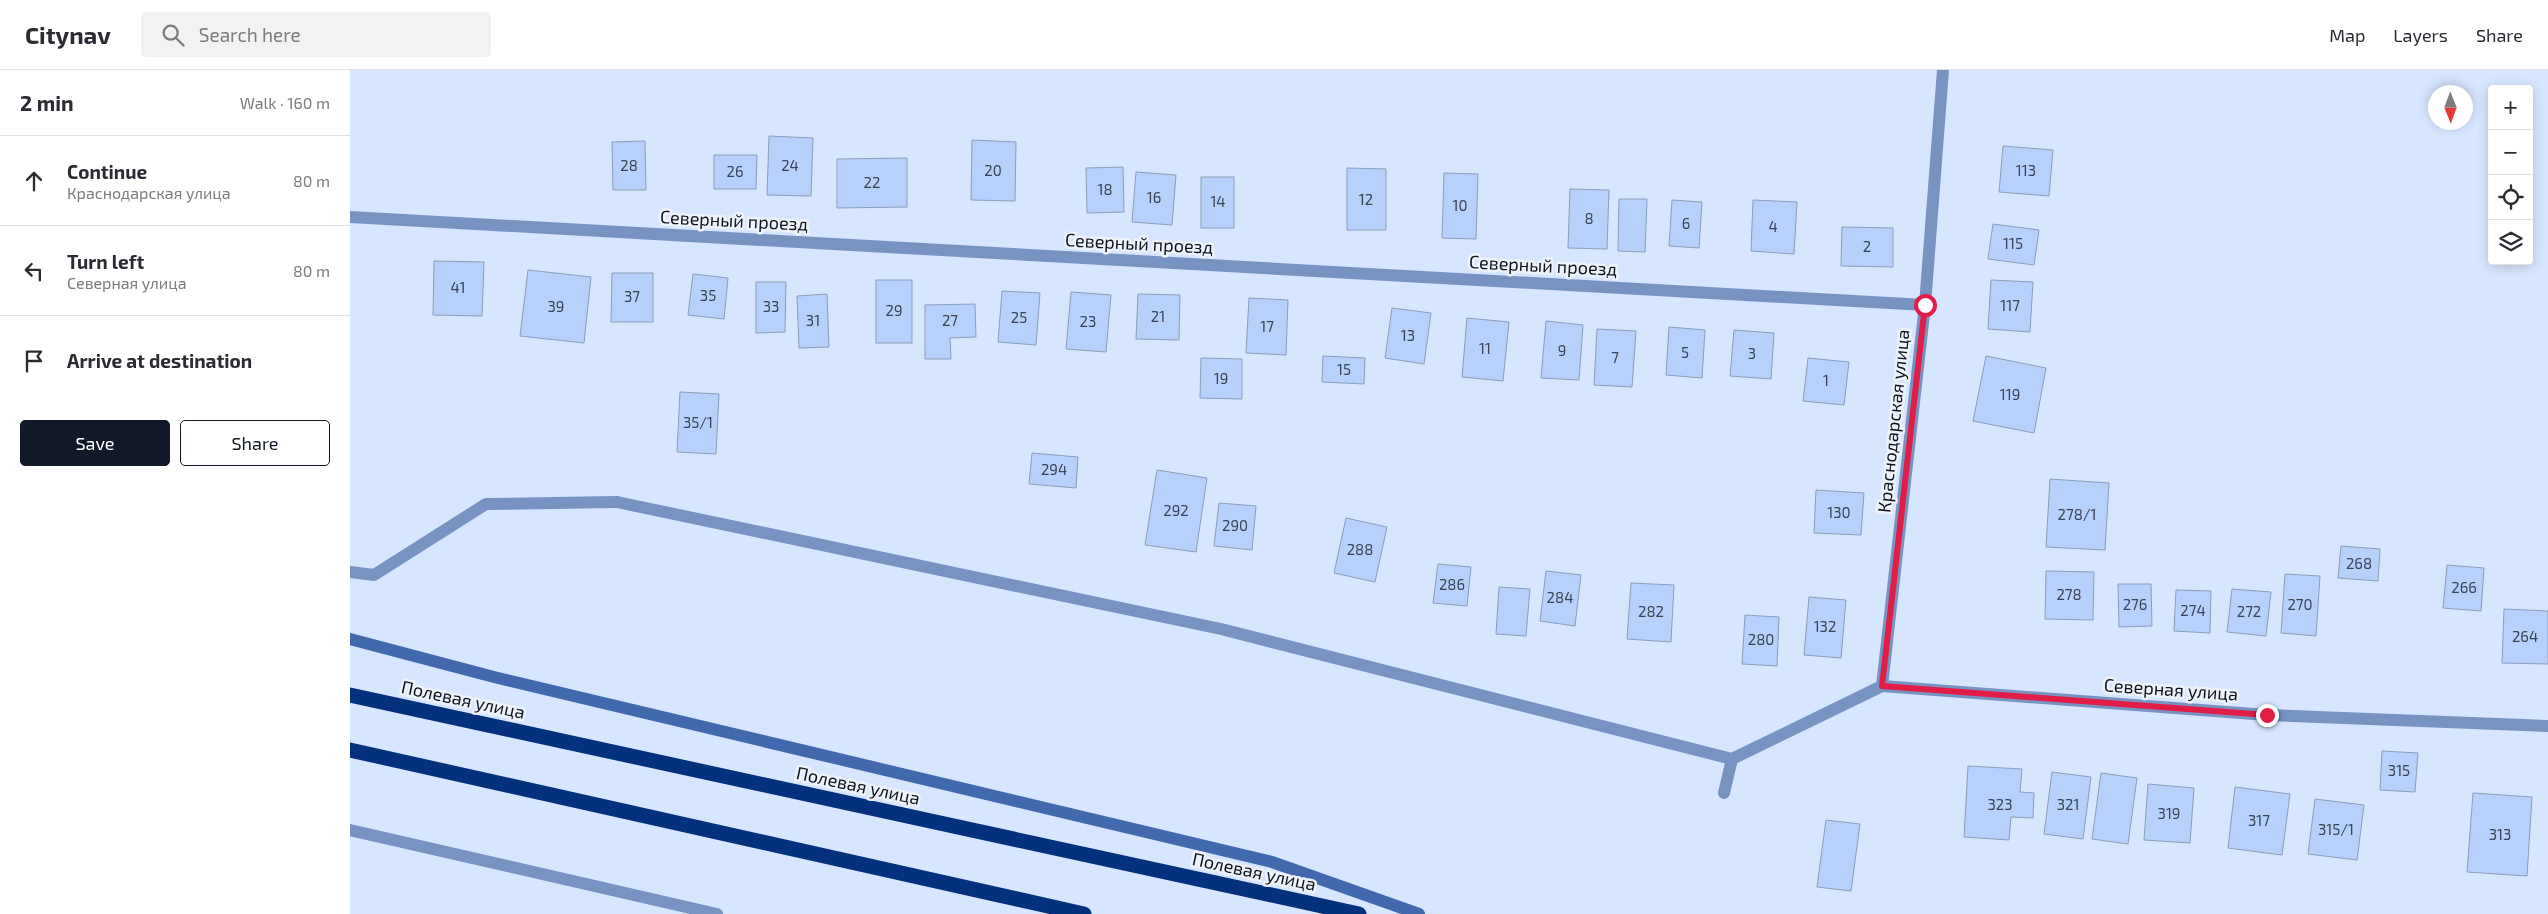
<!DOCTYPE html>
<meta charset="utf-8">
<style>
body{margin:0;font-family:"Exo 2",sans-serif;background:#f2f2f3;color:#2b2b33}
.controls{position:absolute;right:15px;top:15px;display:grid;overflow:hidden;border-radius:5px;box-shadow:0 2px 12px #0003}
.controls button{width:45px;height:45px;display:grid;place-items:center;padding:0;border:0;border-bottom:1px solid #e1e1e2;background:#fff;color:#2b2b33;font:25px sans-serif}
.compass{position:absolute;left:2078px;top:15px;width:45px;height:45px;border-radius:50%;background:#fff;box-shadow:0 2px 12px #0003;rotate:179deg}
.stop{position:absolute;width:15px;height:15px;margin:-11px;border:4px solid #e11d48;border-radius:50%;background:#fff}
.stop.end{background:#e11d48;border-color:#fff;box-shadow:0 1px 5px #0008}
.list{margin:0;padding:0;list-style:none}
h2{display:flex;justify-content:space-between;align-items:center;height:65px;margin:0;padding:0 20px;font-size:21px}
h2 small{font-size:16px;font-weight:400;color:#7c7c81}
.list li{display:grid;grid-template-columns:32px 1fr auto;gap:15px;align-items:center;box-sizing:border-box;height:90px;padding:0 20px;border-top:1px solid #e1e1e2}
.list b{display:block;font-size:19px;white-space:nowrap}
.list p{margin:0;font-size:16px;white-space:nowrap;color:#7c7c81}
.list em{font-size:16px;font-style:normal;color:#7c7c81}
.actions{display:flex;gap:10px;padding:15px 20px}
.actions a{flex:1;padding:11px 0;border:1px solid #111827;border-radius:5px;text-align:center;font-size:18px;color:#111827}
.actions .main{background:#111827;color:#fff}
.icon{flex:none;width:28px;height:28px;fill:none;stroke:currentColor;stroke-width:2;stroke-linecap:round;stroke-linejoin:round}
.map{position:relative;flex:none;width:2198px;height:844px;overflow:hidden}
header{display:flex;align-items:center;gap:30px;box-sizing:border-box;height:70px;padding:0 25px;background:#fff;border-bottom:1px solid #e1e1e2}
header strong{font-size:24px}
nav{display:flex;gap:28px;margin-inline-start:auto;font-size:18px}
.search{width:350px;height:45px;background:#f2f2f3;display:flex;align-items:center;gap:12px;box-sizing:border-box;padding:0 18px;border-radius:5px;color:#7c7c81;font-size:19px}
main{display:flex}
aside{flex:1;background:#fff}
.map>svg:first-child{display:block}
</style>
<header>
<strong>Citynav</strong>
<div class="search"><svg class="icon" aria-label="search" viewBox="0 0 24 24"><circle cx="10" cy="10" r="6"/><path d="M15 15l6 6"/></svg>Search here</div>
<nav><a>Map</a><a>Layers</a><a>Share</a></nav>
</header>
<main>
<aside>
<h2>2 min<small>Walk · 160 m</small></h2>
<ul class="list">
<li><svg class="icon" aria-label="ahead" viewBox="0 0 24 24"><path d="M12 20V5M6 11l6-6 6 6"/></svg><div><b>Continue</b><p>Краснодарская улица</p></div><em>80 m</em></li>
<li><svg class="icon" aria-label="left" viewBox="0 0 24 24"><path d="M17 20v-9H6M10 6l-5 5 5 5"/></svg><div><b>Turn left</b><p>Северная улица</p></div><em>80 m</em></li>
<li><svg class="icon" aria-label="arrive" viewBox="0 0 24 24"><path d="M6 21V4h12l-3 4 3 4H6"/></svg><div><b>Arrive at destination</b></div></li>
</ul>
<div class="actions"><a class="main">Save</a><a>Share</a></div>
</aside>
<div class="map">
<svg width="2198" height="844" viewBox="0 0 2198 844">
<rect width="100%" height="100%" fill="#d7e6ff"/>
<g fill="#b7d1fd" stroke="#8b9dba">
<path d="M419,66L463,68L461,126L417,125Z"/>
<path d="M622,70L666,72L665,131L621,130Z"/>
<path d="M295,71L296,120H263L262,72Z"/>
<path d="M1653,76L1703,80L1699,126L1649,122Z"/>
<path d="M364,85H407L406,119H364Z"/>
<path d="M557,88V137L487,138V89Z"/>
<path d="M773,97L774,142L737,143L736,98Z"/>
<path d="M997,98L1036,99V160H997Z"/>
<path d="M786,102L826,105L822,155L782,152Z"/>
<path d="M1094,103L1128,104L1126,169L1092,168Z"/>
<rect x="851" y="107" width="33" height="51"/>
<path d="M1220,119L1259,120L1257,179L1218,178Z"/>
<path d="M1269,129H1297L1295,182L1268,181Z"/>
<path d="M1322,130L1352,132L1349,178L1319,176Z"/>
<path d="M1403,130L1447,132L1444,184L1401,181Z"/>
<path d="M1643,154L1689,160L1684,195L1638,189Z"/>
<path d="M1492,157L1543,158V197L1491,196Z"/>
<path d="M84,191L134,192L132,246L83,245Z"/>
<path d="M178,200L241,207L234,273L170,266Z"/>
<path d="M262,203H303V252H261Z"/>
<path d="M343,204L378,208L374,249L338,245Z"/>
<rect x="526" y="210" width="36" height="63"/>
<path d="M1641,210L1683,212L1680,262L1638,259Z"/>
<path d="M406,212H436L435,262L406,263Z"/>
<path d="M652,221L690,223L686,275L648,272Z"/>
<path d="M721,222L761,225L756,282L716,279Z"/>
<path d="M477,224L479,277L449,278L447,226Z"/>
<path d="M788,224L830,225L829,270L786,269Z"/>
<path d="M899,228L938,230L936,285L896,283Z"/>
<path d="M625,234L626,267L600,268L601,289H575V235Z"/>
<path d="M1042,238L1081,243L1074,294L1035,288Z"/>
<path d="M1117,248L1159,252L1153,311L1112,307Z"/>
<path d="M1196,251L1233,255L1229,310L1191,308Z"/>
<path d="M1319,257L1355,260L1352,308L1316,305Z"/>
<path d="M1247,259L1286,261L1282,317L1244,315Z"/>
<path d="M1384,260L1424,263L1421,309L1380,306Z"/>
<path d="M973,286L1015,288L1014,314L972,312Z"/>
<path d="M1636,286L1696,298L1684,363L1623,351Z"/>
<path d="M851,288L892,289V329L850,328Z"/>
<path d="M1458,288L1499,292L1494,335L1453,331Z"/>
<path d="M330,322L369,324L366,384L327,382Z"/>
<path d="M682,383L728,387L726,418L679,414Z"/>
<path d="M807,400L857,408L846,482L795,475Z"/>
<path d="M1700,409L1759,413L1755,480L1696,477Z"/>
<path d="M1466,420L1514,423L1511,465L1464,463Z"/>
<path d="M869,433L906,436L902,480L864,476Z"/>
<path d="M996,448L1037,457L1025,512L984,503Z"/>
<path d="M1991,476L2030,479L2028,511L1988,508Z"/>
<path d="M1088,494L1121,497L1117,536L1083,533Z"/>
<path d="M2097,495L2134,498L2131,541L2093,538Z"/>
<path d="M1196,501L1231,505L1225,556L1190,551Z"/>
<path d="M1696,501L1744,502L1743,550L1695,549Z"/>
<path d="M1935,504L1970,506L1966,566L1931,563Z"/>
<path d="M1281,513L1324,515L1321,572L1277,569Z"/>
<path d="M1768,514H1801L1802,556L1769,557Z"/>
<path d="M1149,517L1180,519L1176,566L1146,564Z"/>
<path d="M1882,519L1921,522L1916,566L1877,562Z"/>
<path d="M1826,520L1861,521L1860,563L1824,561Z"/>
<path d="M1459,527L1496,530L1491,588L1454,585Z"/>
<path d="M2154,539L2198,541V594L2152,593Z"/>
<path d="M1395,545L1429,547L1427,596L1392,594Z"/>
<path d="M2032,681L2068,683L2065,722L2030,720Z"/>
<path d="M1618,696L1672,699L1670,722L1684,723L1683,748L1661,747L1659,770L1614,767Z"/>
<path d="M1702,702L1741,707L1733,769L1694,764Z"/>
<path d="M1751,703L1787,708L1778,774L1742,769Z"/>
<path d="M1798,714L1844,718L1840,773L1794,770Z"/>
<path d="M1885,717L1940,724L1932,785L1878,778Z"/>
<path d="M2123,723L2182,727L2177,806L2117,802Z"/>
<path d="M1965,729L2014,735L2007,790L1958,784Z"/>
<path d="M1476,750L1510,754L1501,821L1467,817Z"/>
</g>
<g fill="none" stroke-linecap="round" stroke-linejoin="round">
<g stroke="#7793c2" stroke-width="12">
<path d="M0,502L24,505L136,434L267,432"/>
<path d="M0,760L367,844"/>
</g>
<g stroke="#7793c2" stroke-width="12">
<path d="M0,147L1575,235"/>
<path d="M267,432L871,559L1382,689"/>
<path d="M1532,616L1917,645L2198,656"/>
<path d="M1532,616L1575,235L1593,0"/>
<path d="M1374,723L1382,689L1532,616"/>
</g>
<path stroke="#4269ae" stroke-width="12" d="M0,569L144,607L922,792L1069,844"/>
<g stroke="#03317d" stroke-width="15">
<path d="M0,625L1009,844"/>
<path d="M0,680L734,844"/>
</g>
</g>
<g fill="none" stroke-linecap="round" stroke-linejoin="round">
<path stroke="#e11d48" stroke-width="6" d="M1575,235L1532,616L1917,645"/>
</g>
<g text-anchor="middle" stroke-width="5" stroke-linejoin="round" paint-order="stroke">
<g font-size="15" fill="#394457">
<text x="279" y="101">28</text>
<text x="440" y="101">24</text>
<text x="643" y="106">20</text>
<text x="1676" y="106">113</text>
<text x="385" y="107">26</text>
<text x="522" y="118">22</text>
<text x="755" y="125">18</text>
<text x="804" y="133">16</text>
<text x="1016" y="135">12</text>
<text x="868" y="137">14</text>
<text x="1110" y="141">10</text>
<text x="1239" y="154">8</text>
<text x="1336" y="159">6</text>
<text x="1423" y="162">4</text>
<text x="1663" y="179">115</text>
<text x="1517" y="182">2</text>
<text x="108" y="223">41</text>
<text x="358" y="231">35</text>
<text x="282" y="232">37</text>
<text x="1660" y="241">117</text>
<text x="206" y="242">39</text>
<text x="421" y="242">33</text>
<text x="544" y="246">29</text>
<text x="808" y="252">21</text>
<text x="669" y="253">25</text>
<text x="463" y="256">31</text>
<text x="600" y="256">27</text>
<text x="738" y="257">23</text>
<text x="917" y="262">17</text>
<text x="1058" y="271">13</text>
<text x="1135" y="284">11</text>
<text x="1212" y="286">9</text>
<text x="1335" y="288">5</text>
<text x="1402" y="289">3</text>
<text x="1265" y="293">7</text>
<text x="994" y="305">15</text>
<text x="871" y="314">19</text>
<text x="1476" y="316">1</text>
<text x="1660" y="330">119</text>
<text x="348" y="358">35/1</text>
<text x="704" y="405">294</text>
<text x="826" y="446">292</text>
<text x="1489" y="448">130</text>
<text x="1727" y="450">278/1</text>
<text x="885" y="461">290</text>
<text x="1010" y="485">288</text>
<text x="2009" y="499">268</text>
<text x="1102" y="520">286</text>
<text x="2114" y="523">266</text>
<text x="1719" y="530">278</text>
<text x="1210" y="533">284</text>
<text x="1785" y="540">276</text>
<text x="1950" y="540">270</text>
<text x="1843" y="546">274</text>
<text x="1301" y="547">282</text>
<text x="1899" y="547">272</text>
<text x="1475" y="562">132</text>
<text x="2175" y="572">264</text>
<text x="1411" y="575">280</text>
<text x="2049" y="706">315</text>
<text x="1650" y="740">323</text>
<text x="1718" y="740">321</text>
<text x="1819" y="749">319</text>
<text x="1909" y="756">317</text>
<text x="1986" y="765">315/1</text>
<text x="2150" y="770">313</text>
</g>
<g font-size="18" fill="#0f1520" stroke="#eef2f9">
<text transform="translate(384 151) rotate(3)" y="6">Северный проезд</text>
<text transform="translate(789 174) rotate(3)" y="6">Северный проезд</text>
<text transform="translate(1193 196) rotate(3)" y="6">Северный проезд</text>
<text transform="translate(1544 351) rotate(-84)" y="6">Краснодарская улица</text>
<text transform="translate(1821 620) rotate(4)" y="6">Северная улица</text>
<text transform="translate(113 630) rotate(12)" y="6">Полевая улица</text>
<text transform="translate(508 716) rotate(12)" y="6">Полевая улица</text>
<text transform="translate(904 802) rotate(12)" y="6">Полевая улица</text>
</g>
</g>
</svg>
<div class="controls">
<button>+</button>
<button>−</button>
<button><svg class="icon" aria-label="locate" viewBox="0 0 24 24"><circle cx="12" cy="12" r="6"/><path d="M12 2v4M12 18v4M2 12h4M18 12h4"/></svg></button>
<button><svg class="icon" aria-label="layers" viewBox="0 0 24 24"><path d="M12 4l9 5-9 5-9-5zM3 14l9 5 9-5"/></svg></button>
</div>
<svg class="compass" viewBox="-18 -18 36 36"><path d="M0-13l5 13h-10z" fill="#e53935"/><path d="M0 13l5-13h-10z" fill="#7c7c81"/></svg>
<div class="stop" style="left:1575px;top:235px"></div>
<div class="stop end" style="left:1917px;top:645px"></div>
</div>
</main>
